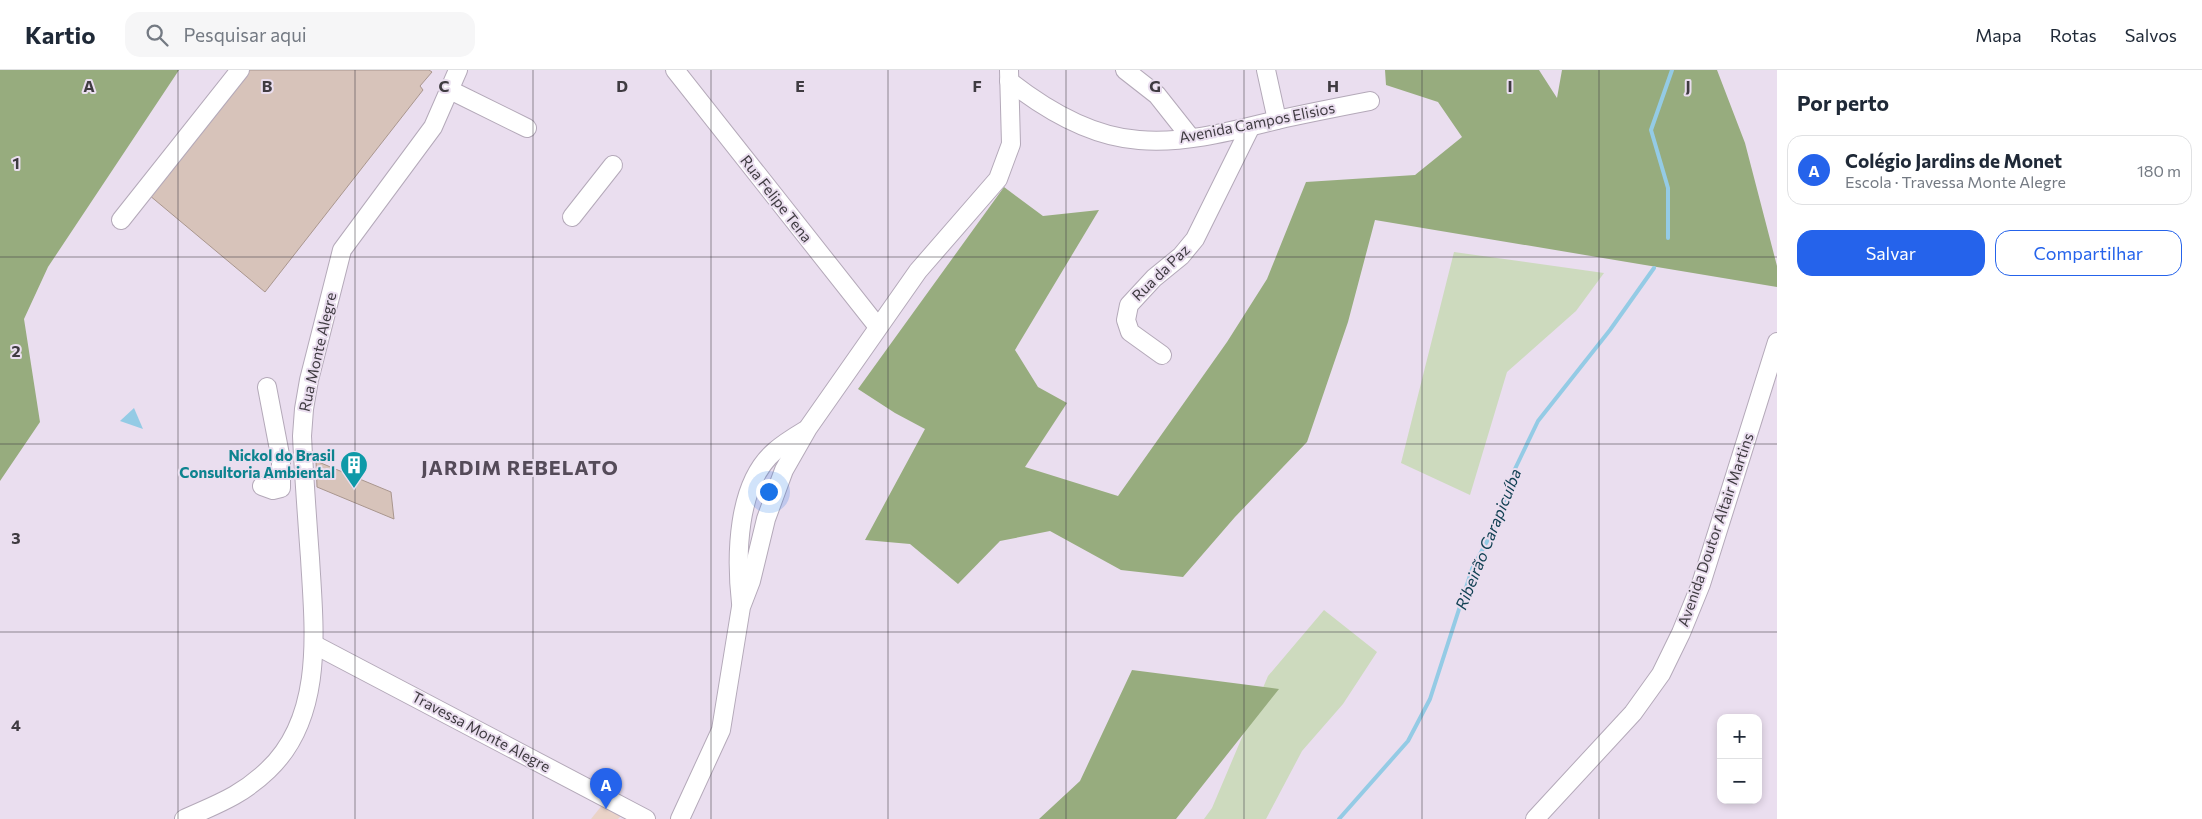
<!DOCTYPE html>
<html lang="pt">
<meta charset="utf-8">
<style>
body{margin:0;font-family:Commissioner,sans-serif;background:#f6f6f7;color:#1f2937}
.controls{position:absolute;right:15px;bottom:15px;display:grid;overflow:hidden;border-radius:10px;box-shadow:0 2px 8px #0003}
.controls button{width:45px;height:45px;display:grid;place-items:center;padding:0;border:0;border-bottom:1px solid #e0e1e3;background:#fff;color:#1f2937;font:25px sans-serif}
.you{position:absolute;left:768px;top:421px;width:18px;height:18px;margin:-12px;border:4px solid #fff;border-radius:50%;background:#1a73e8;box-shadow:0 0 0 8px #1a73e833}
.badge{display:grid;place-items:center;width:32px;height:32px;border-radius:50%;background:#2563eb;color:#fff;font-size:16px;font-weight:700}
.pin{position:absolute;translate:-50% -41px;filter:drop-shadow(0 1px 2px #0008)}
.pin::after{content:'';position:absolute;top:26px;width:18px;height:15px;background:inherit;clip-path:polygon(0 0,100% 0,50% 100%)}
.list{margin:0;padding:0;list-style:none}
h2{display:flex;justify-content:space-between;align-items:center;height:65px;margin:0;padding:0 20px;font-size:21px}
h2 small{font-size:16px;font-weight:400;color:#747a83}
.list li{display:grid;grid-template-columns:32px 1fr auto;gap:15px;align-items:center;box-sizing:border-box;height:70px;margin:0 10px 10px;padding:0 10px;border:1px solid #e0e1e3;border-radius:15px}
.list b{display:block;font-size:19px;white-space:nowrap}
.list p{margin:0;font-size:16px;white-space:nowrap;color:#747a83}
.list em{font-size:16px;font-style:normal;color:#747a83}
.actions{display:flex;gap:10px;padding:15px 20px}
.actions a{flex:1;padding:11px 0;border:1px solid #2563eb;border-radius:15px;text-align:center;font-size:18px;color:#2563eb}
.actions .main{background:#2563eb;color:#fff}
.icon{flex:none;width:28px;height:28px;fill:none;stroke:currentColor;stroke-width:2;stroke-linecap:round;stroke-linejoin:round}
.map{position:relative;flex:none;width:1777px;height:749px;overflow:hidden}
header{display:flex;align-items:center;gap:30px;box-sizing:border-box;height:70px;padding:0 25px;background:#fff;border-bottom:1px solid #e0e1e3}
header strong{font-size:24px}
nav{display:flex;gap:28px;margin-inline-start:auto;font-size:18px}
.search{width:350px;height:45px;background:#f6f6f7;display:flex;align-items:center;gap:12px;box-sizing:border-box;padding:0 18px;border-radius:15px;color:#747a83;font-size:19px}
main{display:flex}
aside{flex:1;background:#fff}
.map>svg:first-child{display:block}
</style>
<header>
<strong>Kartio</strong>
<div class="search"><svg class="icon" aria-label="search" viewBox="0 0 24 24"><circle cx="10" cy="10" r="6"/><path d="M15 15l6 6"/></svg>Pesquisar aqui</div>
<nav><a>Mapa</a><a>Rotas</a><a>Salvos</a></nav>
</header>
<main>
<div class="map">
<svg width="1777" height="749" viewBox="0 0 1777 749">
<rect width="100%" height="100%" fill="#eadeef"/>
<path fill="#ead3c8" d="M603,734L623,744L618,749H591Z"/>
<g fill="#cddabe">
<path d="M1454,182L1604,203L1576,241L1507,302L1470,425L1401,393Z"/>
<path d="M1324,540L1377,582L1343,634L1302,681L1266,749H1204L1212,738L1268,606Z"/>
</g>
<g fill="#97ac7e">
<path d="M0,0H179L48,197L24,249L40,352L0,411Z"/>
<path d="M1385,0H1539L1557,28L1562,0H1717L1745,73L1777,196V217L1375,150L1348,252L1307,372L1235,447L1183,507L1121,500L1050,461L1000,471L958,514L910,474L865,470L925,359L895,343L858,319L1004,117L1043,146L1099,140L1015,280L1038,317L1067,333L1025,397L1118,426L1227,272L1267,209L1306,112L1415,105L1462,67L1438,32L1386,15Z"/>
<path d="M1132,600L1279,619L1176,749H1039L1080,711Z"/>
</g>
<path fill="#94cbe5" d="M134,338L143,359L120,351Z"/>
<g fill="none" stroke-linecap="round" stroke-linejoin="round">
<g stroke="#94cbe5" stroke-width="4">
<path d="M1668,168V118L1651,60L1672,0"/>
<path d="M1339,749L1408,671L1430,629L1472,499L1498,451L1514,401L1538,351L1610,260L1654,198"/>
</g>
</g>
<g fill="#d7c3ba" stroke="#a9968e">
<path d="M246,0H429L432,2L420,16L423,20L265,222L149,125Z"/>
<path d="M316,391L391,422L394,449L317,417Z"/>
</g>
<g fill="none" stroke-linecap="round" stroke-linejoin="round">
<defs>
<g id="minor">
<path d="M675,0L878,257"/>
<path d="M1125,0L1157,25L1191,68"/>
<path d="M1266,0L1277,50"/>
<path d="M1009,11C1046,40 1091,67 1139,70C1185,74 1232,61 1277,50C1308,43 1339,37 1370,31"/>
<path d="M450,20L527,58"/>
<path d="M572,147L613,95"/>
<path d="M121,150L240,0"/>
<path d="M1162,285L1130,262L1126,250L1129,235L1154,208L1181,186L1195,169L1250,58"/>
<path d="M262,416L273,420L281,418V390L267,317"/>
<path d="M741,533C736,488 736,414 775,381C784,373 794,367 804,361"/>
<path d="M315,575L646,749"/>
<path d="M184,749C217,734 241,726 268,700C325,646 314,558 310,488C307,447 304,407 302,366L304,339L309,310L342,180L433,57L458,0"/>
<path d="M680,749L721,660L741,537L751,511L766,449L784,400L808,358L918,201L998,109L1011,74L1009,0"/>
<path d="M1535,749L1633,643L1661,604L1681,563L1701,514L1777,272"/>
</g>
</defs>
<use href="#minor" stroke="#b4a9b9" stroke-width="20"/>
<use href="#minor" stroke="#fff" stroke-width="18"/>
</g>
<path fill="none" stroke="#3f3b41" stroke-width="1" stroke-opacity="0.55" d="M178,0V749M355,0V749M533,0V749M711,0V749M888,0V749M1066,0V749M1244,0V749M1422,0V749M1599,0V749M0,187H1777M0,374H1777M0,562H1777"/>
<defs>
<symbol id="building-pin" viewBox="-11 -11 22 30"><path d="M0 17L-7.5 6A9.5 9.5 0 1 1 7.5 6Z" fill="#0f9aa8" stroke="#eadeef"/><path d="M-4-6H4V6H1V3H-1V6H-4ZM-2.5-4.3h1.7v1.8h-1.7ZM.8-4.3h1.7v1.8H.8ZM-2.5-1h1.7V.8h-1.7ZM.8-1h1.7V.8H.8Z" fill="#fff"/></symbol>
</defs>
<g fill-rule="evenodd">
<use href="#building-pin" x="338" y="379" width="32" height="43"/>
</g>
<g text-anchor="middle" stroke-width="4" stroke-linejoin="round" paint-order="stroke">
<g font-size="15" fill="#3f3b41" stroke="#eadeef">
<text transform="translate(1257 53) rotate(-11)" y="5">Avenida Campos Elisios</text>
<text transform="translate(776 129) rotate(52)" y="5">Rua Felipe Tena</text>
<text transform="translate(1161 203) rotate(-44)" y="5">Rua da Paz</text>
<text transform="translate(318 282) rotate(-77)" y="5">Rua Monte Alegre</text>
<text transform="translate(1716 460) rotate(-71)" y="5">Avenida Doutor Altair Martins</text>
<text transform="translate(481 662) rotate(28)" y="5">Travessa Monte Alegre</text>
</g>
<g font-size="15" font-weight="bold" fill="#0d838f" stroke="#eadeef" text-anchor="end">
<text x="335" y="391">Nickol do Brasil<tspan x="335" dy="17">Consultoria Ambiental</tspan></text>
</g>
<g font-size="16" font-style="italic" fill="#114053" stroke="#eadeef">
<text transform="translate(1488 469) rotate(-68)" y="6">Ribeirão Carapicuíba</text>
</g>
<g font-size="20" font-weight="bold" letter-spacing="1" fill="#554b59" stroke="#eadeef">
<text x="520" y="405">JARDIM REBELATO</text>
</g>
</g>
<g font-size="16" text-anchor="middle" font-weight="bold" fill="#3f3b41" stroke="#eadeef" stroke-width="4" stroke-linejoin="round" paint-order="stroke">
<text x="89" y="22">A</text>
<text x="267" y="22">B</text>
<text x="444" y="22">C</text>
<text x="622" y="22">D</text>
<text x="800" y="22">E</text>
<text x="977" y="22">F</text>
<text x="1155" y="22">G</text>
<text x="1333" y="22">H</text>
<text x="1510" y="22">I</text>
<text x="1688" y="22">J</text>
<text x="16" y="99">1</text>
<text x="16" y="287">2</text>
<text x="16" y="474">3</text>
<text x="16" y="661">4</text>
</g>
</svg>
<div class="controls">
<button>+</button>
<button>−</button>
</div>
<div class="you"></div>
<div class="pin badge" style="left:606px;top:739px">A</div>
</div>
<aside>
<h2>Por perto<small></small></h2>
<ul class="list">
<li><span class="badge">A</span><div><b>Colégio Jardins de Monet</b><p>Escola · Travessa Monte Alegre</p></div><em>180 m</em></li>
</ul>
<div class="actions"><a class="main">Salvar</a><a>Compartilhar</a></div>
</aside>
</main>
